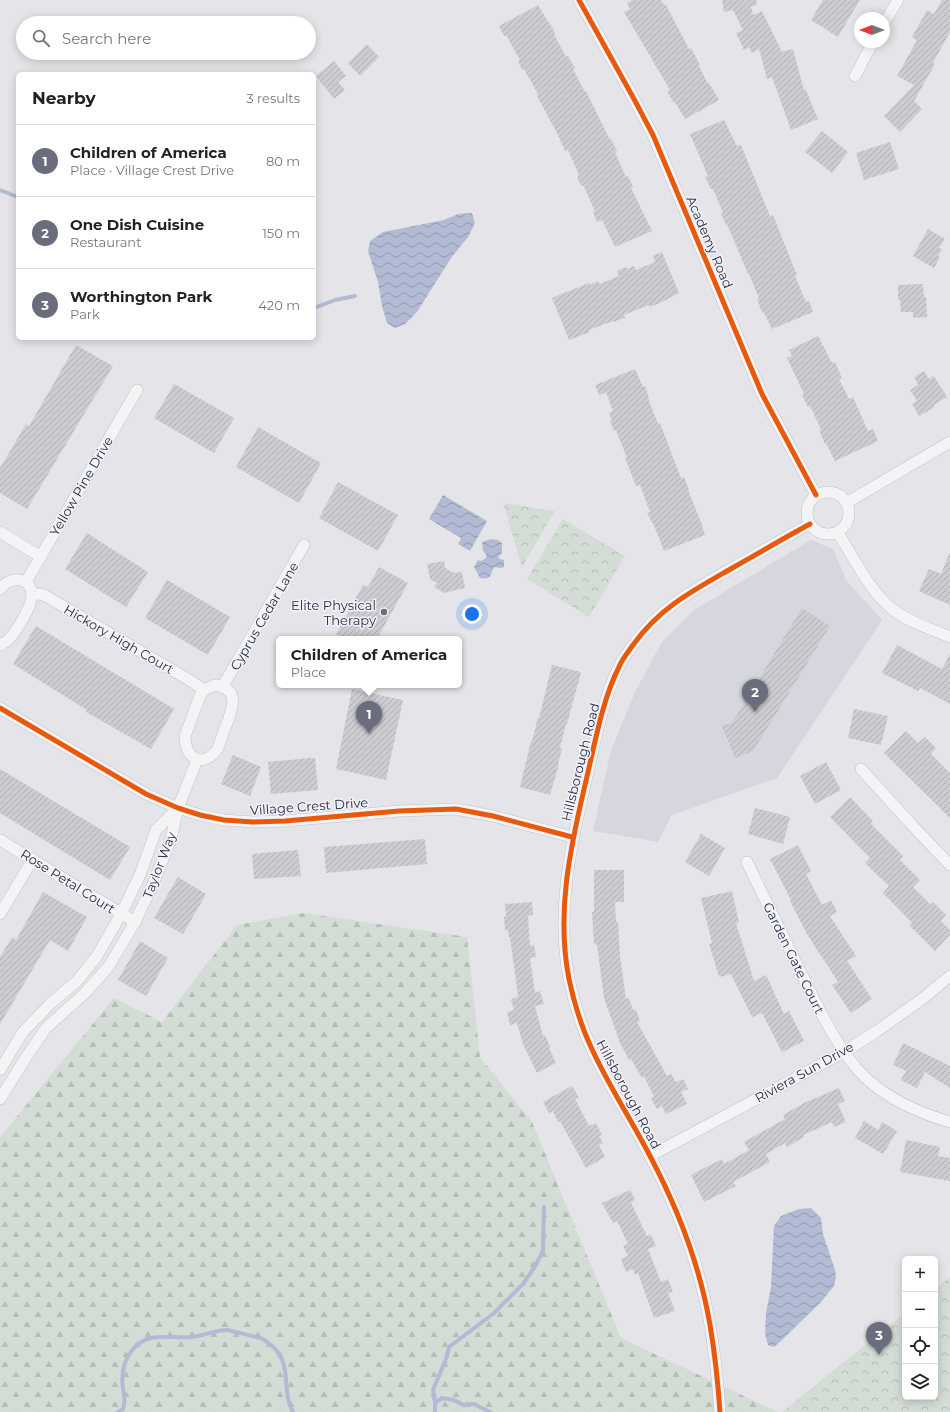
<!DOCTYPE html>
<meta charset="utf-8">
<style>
body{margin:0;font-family:Montserrat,sans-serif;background:#f6f6f6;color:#222}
.controls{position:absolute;right:12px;bottom:12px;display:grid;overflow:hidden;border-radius:6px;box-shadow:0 2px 10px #0003}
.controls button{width:36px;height:36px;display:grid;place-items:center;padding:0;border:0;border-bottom:1px solid #e0e0e0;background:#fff;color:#222;font:20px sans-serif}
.compass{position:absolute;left:854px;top:12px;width:36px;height:36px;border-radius:50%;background:#fff;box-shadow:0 2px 10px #0003;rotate:270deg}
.you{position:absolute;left:472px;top:614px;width:14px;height:14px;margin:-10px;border:3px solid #fff;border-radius:50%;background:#1a73e8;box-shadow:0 0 0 6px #1a73e833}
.badge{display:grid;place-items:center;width:26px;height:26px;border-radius:50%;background:#6b6d7d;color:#fff;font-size:13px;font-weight:700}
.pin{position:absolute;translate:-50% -33px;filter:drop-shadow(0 1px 2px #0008)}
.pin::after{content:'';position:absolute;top:21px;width:14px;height:12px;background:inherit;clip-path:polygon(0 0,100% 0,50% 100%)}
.popup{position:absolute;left:276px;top:636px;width:186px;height:52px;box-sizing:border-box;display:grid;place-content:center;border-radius:6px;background:#fff;filter:drop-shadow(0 1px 3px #0005);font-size:13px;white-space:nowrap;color:#767676}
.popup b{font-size:15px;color:#222}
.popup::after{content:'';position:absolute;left:50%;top:100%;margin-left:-8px;border:8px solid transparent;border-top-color:#fff}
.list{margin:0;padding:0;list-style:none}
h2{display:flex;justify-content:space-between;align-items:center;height:52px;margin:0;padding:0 16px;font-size:17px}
h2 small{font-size:13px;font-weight:400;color:#767676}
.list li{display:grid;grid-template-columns:26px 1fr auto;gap:12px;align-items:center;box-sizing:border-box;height:72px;padding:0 16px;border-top:1px solid #e0e0e0}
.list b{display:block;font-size:15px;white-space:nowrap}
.list p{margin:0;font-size:13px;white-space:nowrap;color:#767676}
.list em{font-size:13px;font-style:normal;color:#767676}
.icon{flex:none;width:22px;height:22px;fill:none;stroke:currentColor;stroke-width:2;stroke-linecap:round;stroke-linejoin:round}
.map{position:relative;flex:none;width:950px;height:1412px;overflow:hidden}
.search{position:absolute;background:#fff;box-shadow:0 2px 10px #0003;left:16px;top:16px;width:300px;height:44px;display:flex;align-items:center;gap:10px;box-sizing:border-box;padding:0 14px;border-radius:22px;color:#767676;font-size:15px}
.panel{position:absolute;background:#fff;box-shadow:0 2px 10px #0003;left:16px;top:72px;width:300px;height:268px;border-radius:6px}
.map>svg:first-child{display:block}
</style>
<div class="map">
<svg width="950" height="1412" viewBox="0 0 950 1412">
<defs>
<pattern id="forest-firs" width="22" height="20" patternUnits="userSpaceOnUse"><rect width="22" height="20" fill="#d3dcd5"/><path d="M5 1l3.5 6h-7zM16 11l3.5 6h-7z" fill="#b5bdb8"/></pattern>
<pattern id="park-crowns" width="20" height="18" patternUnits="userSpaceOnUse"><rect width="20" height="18" fill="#d3dcd5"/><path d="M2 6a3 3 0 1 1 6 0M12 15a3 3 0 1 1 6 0" fill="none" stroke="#b5bdb8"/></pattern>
<pattern id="water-waves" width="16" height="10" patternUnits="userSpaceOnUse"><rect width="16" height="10" fill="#b3bad3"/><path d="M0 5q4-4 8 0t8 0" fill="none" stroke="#9298ad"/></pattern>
<pattern id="building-hatch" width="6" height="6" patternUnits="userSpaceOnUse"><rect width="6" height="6" fill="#ccccd1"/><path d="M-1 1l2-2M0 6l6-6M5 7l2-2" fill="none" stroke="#afb0b5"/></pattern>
</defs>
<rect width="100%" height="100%" fill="#e5e5e9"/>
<path fill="#d5d6de" d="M811,540L833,549L846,580L882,620L777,778L672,815L658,842L593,831L611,750L635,692L662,642L694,610Z"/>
<path fill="url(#forest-firs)" d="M303,913L467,937L480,1057L532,1122L621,1338L778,1412H0V1137L114,998L162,1022L237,925Z"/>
<g fill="url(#park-crowns)">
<path d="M503,503L555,511L522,567Z"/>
<path d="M563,519L625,556L589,617L527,579Z"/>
<path d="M950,1277V1412H782L905,1313V1397H935V1289Z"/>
</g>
<g fill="url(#water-waves)">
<path d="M472,213L475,223L468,237L451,258L417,312L405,324L395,328L387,323L382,306L378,282L368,251L370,241L383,232L444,220L458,214Z"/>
<path d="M443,495L487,521L470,551L458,544L461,538L429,519Z"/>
<path d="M491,539L498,540L502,543V553L498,557L500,559L504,560V567L501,568L494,567C490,574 493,580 480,578L474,567L478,560L481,561L486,558V554L483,551L482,542Z"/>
<path d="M811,1208L821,1218L823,1234L835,1270L836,1277L834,1286L821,1302L781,1341L774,1347L768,1345L765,1334L766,1313L771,1287L774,1226L781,1216L799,1209Z"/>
</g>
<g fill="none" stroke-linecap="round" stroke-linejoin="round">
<g stroke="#b3bad3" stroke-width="4">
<path d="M0,190L18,197"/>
<path d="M314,308L335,300L355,296"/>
<path d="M435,1403L442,1398L454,1400L463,1405L474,1404L490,1412"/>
<path d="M118,1412L123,1409C126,1399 124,1397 123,1388C121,1374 124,1359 134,1348C149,1331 171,1339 191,1337C203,1336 215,1330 227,1330C229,1330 260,1338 263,1339C267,1342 274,1347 277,1351C291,1369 282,1393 293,1412"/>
<path d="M435,1412V1403L433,1390L446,1359L449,1347L493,1314L523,1284L534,1268L543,1251L544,1207"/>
</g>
</g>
<g fill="url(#building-hatch)">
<path d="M632,0H661L664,5H666L689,49L691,48L700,65L699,66L708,84L709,83L719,100L685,119L675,102L674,103L667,91L670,90L624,12L630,9L627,3Z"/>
<path d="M722,0H756L757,5L751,6L753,15L762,11L782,52L793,49L804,90H806L818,119L791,130L772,77L767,79L759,49L752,53L749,47L744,50L736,33L743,30L733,10L724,12Z"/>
<path d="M823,0H860L838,37L811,20Z"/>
<path d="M942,0H950V32L933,63L935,64L914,101L922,109L900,132L884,116L914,85L897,76L917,40L912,37L927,10L934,14Z"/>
<path d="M538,5L548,22H549L555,33L554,34L566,57L568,56L575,68L573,69L585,92L586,91L610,140L611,139L617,151L615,152L626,177L628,176L633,187L631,188L652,231L615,247L602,220L597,222L593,212L595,211L583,185L581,186L577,177L579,175L568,150L565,151L558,135L537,96L538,94L524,69L522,70L518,61L520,60L506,35L504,36L499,26Z"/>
<path d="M367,44L379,57L360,76L348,63Z"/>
<path d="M334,61L346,76L338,82L345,90L334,99L316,76Z"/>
<path d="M724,120L737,146L741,145L770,216L773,215L797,275L795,276L806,302L809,301L813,312L772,329L763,311L762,312L757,299L759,298L749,274H748L733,238L727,225H726L721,214L723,213L713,189H711L705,177L708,176L690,134Z"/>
<path d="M822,131L848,152L832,173L805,152Z"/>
<path d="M890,142L899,169L864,180L856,153Z"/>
<path d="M928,229L945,239L939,248L942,249L938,256L940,257L934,268L913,256Z"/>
<path d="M662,252L679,293L662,302L650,307L649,305L624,315L625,318L613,322V321L589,330L590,332L569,340L552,298L589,283L590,285L598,281L600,284L619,276L617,271L626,267L627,269L634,266L636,270L655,262L653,256Z"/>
<path d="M923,284L924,297H926L927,317L913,318V312H901L900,300H898V285Z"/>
<path d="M818,336L832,363L835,362L842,378L839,379L849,399L853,397L868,431L873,429L878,441L835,461L826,443L825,444L819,430L821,429L810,406L808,407L802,395L804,394L787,358L792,356L789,350Z"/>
<path d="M76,345L113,366L27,509L0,493V468L26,424L29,426Z"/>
<path d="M635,369L643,387L645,386L649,398H648L658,424L660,423L681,478L684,477L689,490H688L703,527H702L705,535L664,551L653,523H652L647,512H650L640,485L636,486L625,458H627L616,430L614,431L610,421H612L609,413L613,411L606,392L599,395L595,385Z"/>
<path d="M924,371L929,379L934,376L947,397L934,405L935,407L919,416L912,404L917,401L910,390L918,385L914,377Z"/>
<path d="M174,384L234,418L214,453L154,418Z"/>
<path d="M258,427L321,463L299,503L236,467Z"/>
<path d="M338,482L398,515L378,551L319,518Z"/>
<path d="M87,533L148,572L126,607L65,569Z"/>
<path d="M950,552V605L919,591L929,569L941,574Z"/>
<path d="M444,561L445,568L454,573L462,572L465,588L444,593L434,587L437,583L430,579L427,564Z"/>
<path d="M379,567L408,583L377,639H344L336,634L363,585L368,587Z"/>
<path d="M167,580L230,617L208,655L145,618Z"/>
<path d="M802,608L830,626L753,751L735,758L722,726L732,723Z"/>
<path d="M36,626L174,709L151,749L86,712L87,710L13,664Z"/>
<path d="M897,645L942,669L950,654V704L920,688L918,691L882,673Z"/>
<path d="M552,665L581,672L567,724H566L560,748L562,749L558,764H559L550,795L520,787L531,741H532L538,717L539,718Z"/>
<path d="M352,689L403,700L386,780L336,769Z"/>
<path d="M854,709L888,716L881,745L848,738Z"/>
<path d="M906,731L918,743L925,737L936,748L931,754L950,773V818L884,753Z"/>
<path d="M233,755L261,767L250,796L221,784Z"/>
<path d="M310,758H315L318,790L271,794L268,762Z"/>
<path d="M826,762L841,790L815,804L800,776Z"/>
<path d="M0,769L130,847L110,880L0,813Z"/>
<path d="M850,797L873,821L871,824L903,856L900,860L920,880L913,887L931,905L933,902L946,915L941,921L950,930V935L935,951L910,926L912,923L883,893L889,886L865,863L870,858L830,817Z"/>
<path d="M755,808L790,817L783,844L748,834Z"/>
<path d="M701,834L725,848L709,876L685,862Z"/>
<path d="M425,839L427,864L326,873L324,847Z"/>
<path d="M798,845L811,871L806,874L822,905L831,900L837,912L830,916L856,956L847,961L872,999L851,1013L832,985L838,982L807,934L790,901L791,900L770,859Z"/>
<path d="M298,850L301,876L254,879L252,854Z"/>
<path d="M594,870H624V902H615L616,922H618L620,955L626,999L629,998L633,1010H636L640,1021L637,1022L667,1076L671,1074L676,1082L683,1079L688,1089L681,1092L687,1104L666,1114L662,1106L657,1109L651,1098L654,1097L644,1076L642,1078L631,1059L629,1060L620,1043L604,998L597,944H594L592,912H594Z"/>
<path d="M178,877L206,894L183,934L154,918Z"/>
<path d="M732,891L739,922L736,923L754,981L766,975L784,1014L789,1011L804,1041L782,1052L762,1013L752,1017L731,974L719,977L709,944L712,943L701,898Z"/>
<path d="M43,892L87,917L68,951L50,940L0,1024V957L12,937L16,940Z"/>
<path d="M532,902L533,915L528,916L530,946L534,945L536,957L530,958L535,993L540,991L544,1004L535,1006L543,1036L545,1035L550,1047L549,1048L556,1063L537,1073L523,1044L517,1023L510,1025L507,1012L514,1010L511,999L518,997L510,937H509L508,930H505L504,917H506L505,904Z"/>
<path d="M140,941L168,958L146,996L118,980Z"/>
<path d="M903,1043L950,1066V1088L925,1072L917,1088L901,1080L906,1071L893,1065Z"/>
<path d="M572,1086L579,1098L575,1099L589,1126L596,1123L602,1135L599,1136L603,1143L599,1145L605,1157L586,1168L560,1121L558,1122L553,1111L549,1113L543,1102Z"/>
<path d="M839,1088L845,1101L838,1104L846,1122L834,1127L832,1122L803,1135L804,1137L787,1147L785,1143L766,1154L770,1162L733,1182L736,1186L704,1202L691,1175L722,1159L724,1164L749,1150L744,1142L785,1119L783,1115L804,1103Z"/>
<path d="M864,1121L878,1130L882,1122L897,1131L883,1154L855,1138Z"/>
<path d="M906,1140L940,1147L938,1156L950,1158V1181L900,1172Z"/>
<path d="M630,1190L635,1200L631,1203L647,1236L651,1235L656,1246L648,1249L661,1282L668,1279L673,1292L668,1293L675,1311L654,1318L638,1273L635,1275L633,1269L626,1272L621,1259L628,1256L623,1246L628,1244L617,1221L613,1223L602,1203Z"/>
</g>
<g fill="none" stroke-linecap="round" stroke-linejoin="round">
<defs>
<g id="street">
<path d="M579,0L634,99L653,135L762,394L816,495"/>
<path d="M884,23L898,0"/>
<path d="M855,76L873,42"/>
<circle cx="828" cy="513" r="21"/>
<path d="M846,503L950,442"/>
<path d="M0,532L41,557"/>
<path d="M837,532C855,558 868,591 895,611C911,623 931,629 950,637"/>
<path d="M26,582L137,390"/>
<path d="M0,589C10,576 30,576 32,594C33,604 17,630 10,638C8,641 4,643 0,645"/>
<path d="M32,593L44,595L191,681L204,690"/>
<path d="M215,685C238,689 234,703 228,721C224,730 221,739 218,748C204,769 185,760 185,736L200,696L204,690Z"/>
<path d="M223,686L304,545"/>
<path d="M0,708L146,794L178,808L200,815L224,820L253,822L285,821L399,811L456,809L493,816L572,837"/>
<path d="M861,769L911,824L950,865"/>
<path d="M0,840L135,922"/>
<path d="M747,862C766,901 785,940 804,979C820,1011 835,1043 858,1070C882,1097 916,1112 950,1122"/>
<path d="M0,914L33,859"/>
<path d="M0,1070L23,1032L50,1004L77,981L97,956L121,914L140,875L156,830L177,809"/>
<path d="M0,1099L25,1059L46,1028L85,993L109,966L135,922L153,884L171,839L178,808L197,760"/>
<path d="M650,1156L844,1052L877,1031L922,999L950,976"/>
<path d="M720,1412C718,1383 715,1354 710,1325C700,1266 678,1209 650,1156C631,1119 608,1085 591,1047C581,1026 574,1002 569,979C556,913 570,849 585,785C594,748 602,700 619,667C622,659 628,652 633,645C660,607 694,590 734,567C759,553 784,538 810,524"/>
</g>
</defs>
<use href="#street" stroke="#c2c2c7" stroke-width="12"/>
<use href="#street" stroke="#f3f4f6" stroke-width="11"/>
<defs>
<g id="cycleway">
<path d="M579,0L634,99L653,135L762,394L816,495"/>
<path d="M0,708L146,794L178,808L200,815L224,820L253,822L285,821L399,811L456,809L493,816L572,837"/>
<path d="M720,1412C718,1383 715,1354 710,1325C700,1266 678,1209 650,1156C631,1119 608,1085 591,1047C581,1026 574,1002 569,979C556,913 570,849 585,785C594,748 602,700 619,667C622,659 628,652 633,645C660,607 694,590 734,567C759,553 784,538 810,524"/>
</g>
</defs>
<use href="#cycleway" stroke="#f2f3f8" stroke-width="8"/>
<use href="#cycleway" stroke="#e8590c" stroke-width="5"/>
</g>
<circle fill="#6b6d7d" stroke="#f2f3f8" stroke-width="1.5" cx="384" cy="612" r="4"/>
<g text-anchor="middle" stroke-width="3" stroke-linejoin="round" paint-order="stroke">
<g font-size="13" fill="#2a2d43" stroke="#f2f3f8">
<text transform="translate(710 242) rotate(67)" y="5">Academy Road</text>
<text transform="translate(81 486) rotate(-60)" y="5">Yellow Pine Drive</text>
<text transform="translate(264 616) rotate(-60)" y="5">Cyprus Cedar Lane</text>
<text transform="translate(119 639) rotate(30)" y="5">Hickory High Court</text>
<text transform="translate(580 762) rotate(-76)" y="5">Hillsborough Road</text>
<text transform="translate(309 806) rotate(-4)" y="5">Village Crest Drive</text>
<text transform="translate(159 865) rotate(-69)" y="5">Taylor Way</text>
<text transform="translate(68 881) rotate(32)" y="5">Rose Petal Court</text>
<text transform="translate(794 958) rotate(64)" y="5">Garden Gate Court</text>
<text transform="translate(804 1072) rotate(-29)" y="5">Riviera Sun Drive</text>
<text transform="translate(629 1094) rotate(62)" y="5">Hillsborough Road</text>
</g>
<g font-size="13" fill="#2a2d43" stroke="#f2f3f8" text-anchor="end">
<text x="376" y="610">Elite Physical<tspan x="376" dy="15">Therapy</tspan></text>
</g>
</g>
</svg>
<div class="controls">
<button>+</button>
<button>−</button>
<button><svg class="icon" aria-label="locate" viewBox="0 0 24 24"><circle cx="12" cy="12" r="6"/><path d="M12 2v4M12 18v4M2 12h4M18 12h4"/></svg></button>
<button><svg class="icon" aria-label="layers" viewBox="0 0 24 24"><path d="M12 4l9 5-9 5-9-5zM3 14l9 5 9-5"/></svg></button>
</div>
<svg class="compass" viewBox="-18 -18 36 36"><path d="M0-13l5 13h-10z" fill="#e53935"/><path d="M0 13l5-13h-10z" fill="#767676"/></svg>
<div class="you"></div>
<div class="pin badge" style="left:369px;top:734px">1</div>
<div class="popup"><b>Children of America</b>Place</div>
<div class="pin badge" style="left:755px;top:712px">2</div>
<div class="pin badge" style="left:879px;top:1355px">3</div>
<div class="search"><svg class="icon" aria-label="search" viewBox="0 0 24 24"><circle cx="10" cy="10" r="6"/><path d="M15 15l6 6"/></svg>Search here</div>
<section class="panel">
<h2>Nearby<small>3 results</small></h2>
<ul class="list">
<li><span class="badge">1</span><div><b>Children of America</b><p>Place · Village Crest Drive</p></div><em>80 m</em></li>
<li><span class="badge">2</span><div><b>One Dish Cuisine</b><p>Restaurant</p></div><em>150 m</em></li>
<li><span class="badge">3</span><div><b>Worthington Park</b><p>Park</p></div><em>420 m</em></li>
</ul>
</section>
</div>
